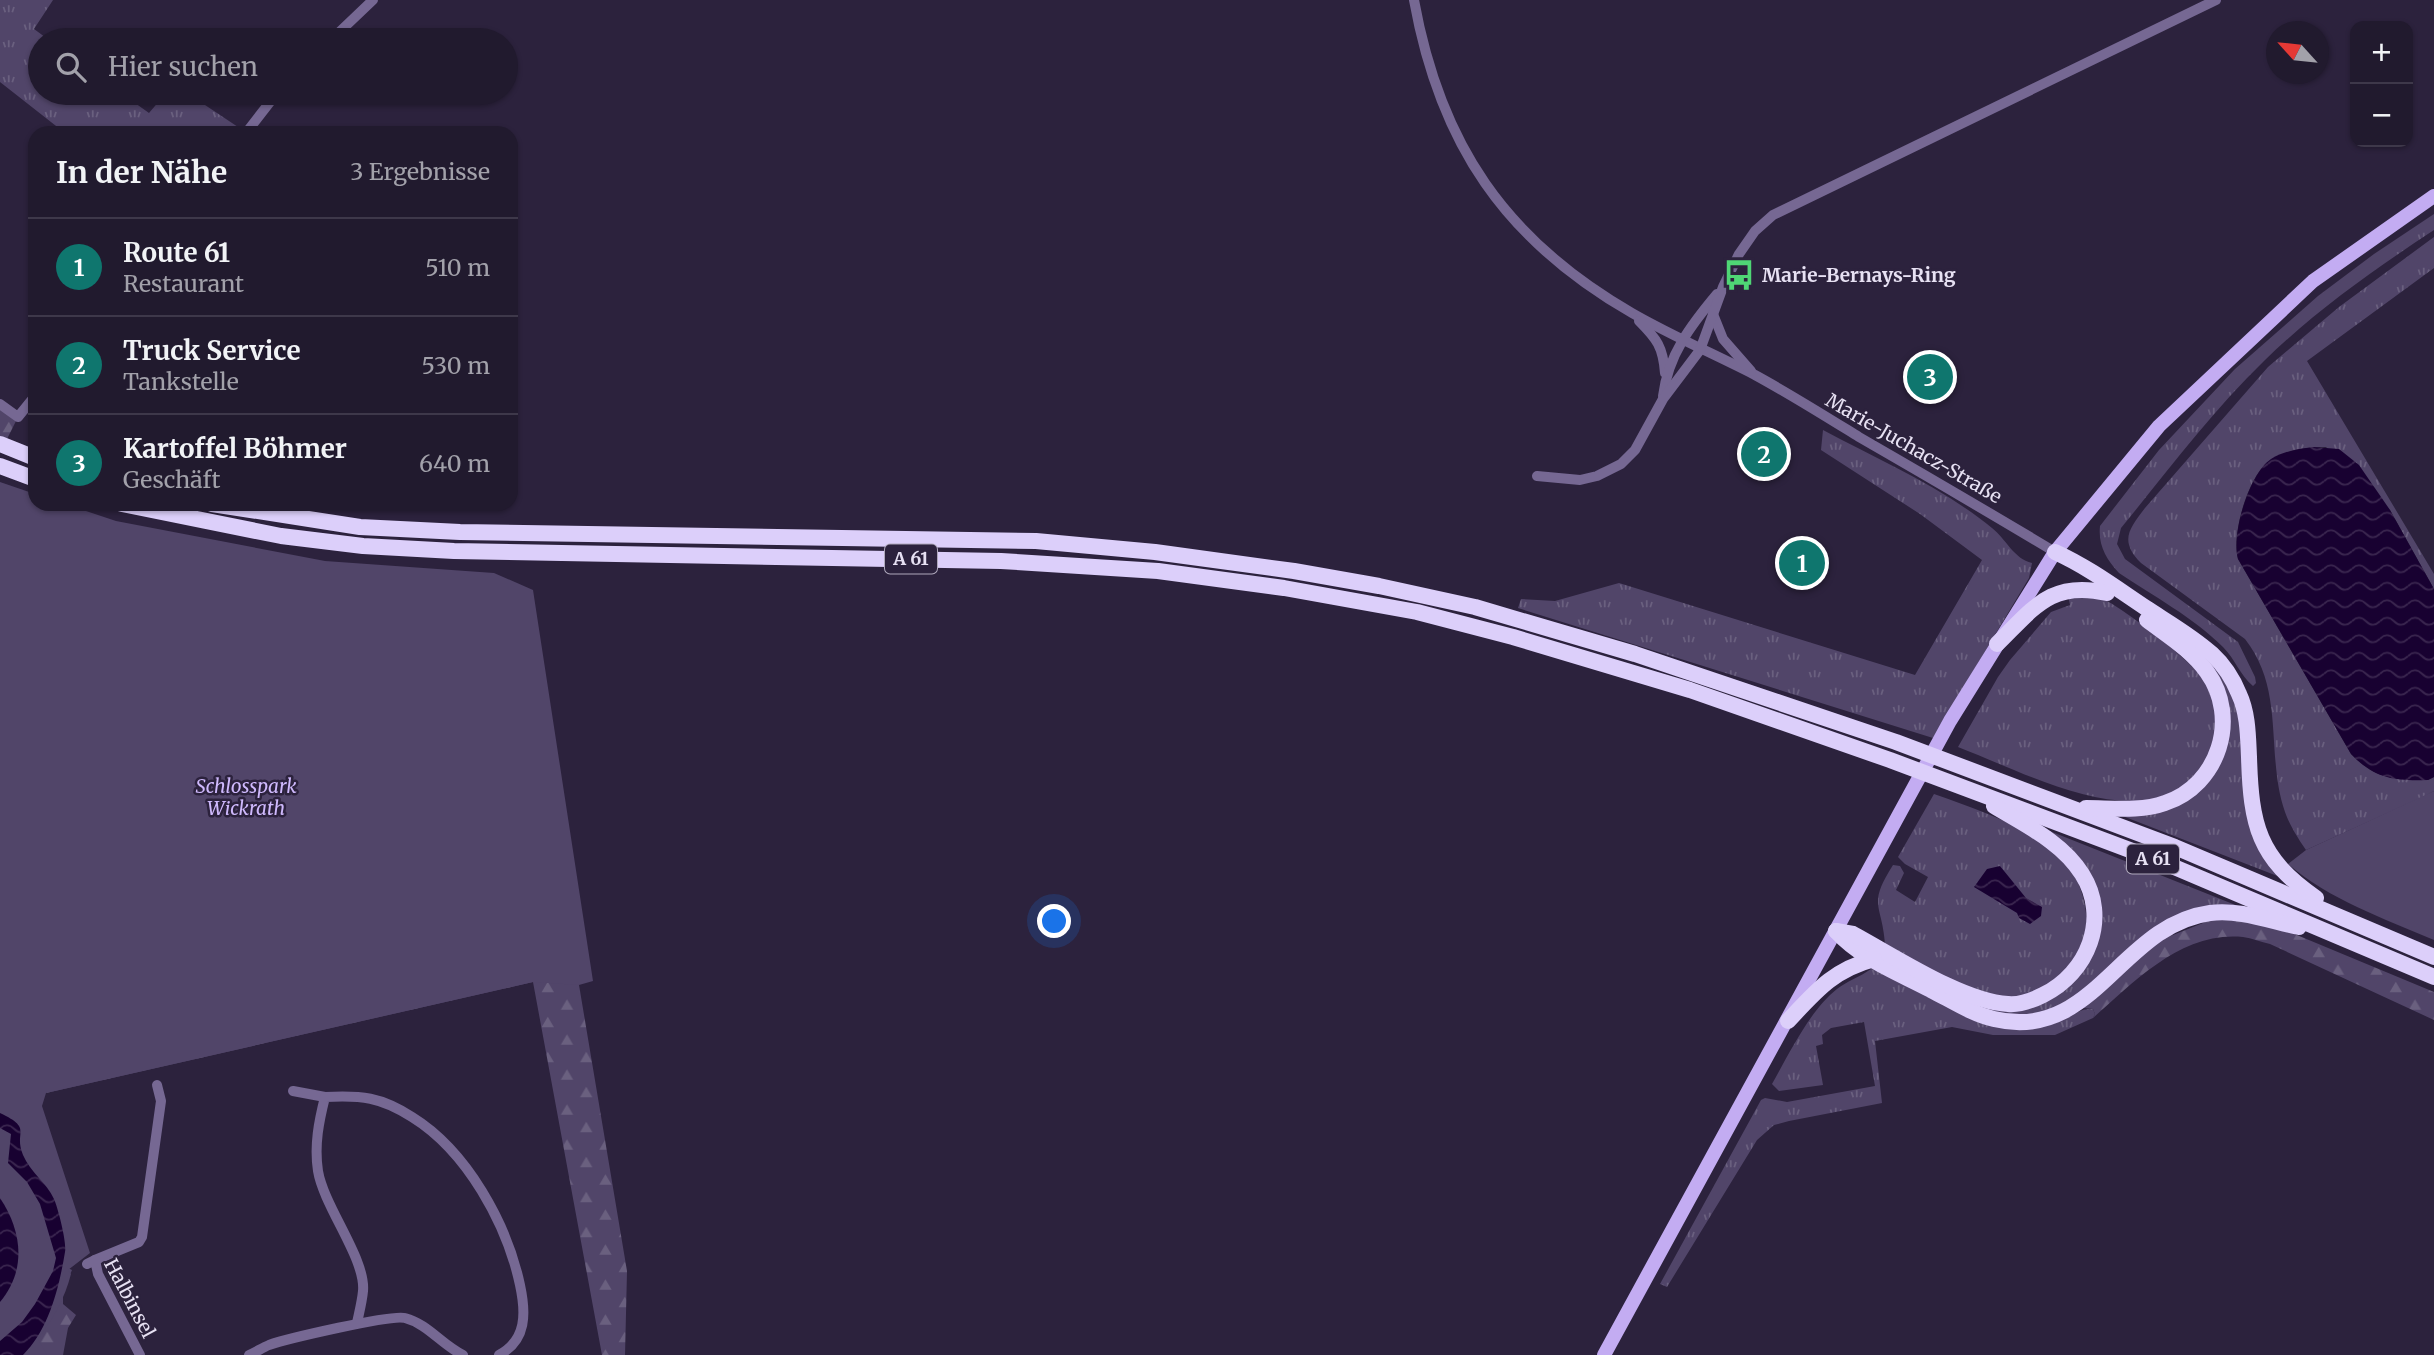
<!DOCTYPE html>
<html lang="de">
<meta charset="utf-8">
<style>
body{margin:0;font-family:Merriweather,serif;background:#2d273a;color:#f1f3f6}
.controls{position:absolute;right:21px;top:21px;display:grid;overflow:hidden;border-radius:14px;box-shadow:0 2px 5px #0004}
.controls button{width:63px;height:63px;display:grid;place-items:center;padding:0;border:0;border-bottom:2px solid #3e384a;background:#211a2e;color:#f1f3f6;font:35px sans-serif}
.compass{position:absolute;left:2266px;top:21px;width:63px;height:63px;border-radius:50%;background:#211a2e;box-shadow:0 2px 5px #0004;rotate:297deg}
.you{position:absolute;left:1055px;top:922px;width:24px;height:24px;margin:-18px;border:5px solid #fff;border-radius:50%;background:#1a73e8;box-shadow:0 0 0 10px #1a73e833}
.badge{display:grid;place-items:center;width:46px;height:46px;border-radius:50%;background:#0f766e;color:#fff;font-size:23px;font-weight:700}
.pin{position:absolute;translate:-50% -50%;border:4px solid #fff;box-shadow:0 2px 7px #0006}
.list{margin:0;padding:0;list-style:none}
h2{display:flex;justify-content:space-between;align-items:center;height:91px;margin:0;padding:0 28px;font-size:30px}
h2 small{font-size:23px;font-weight:400;color:#a2a1aa}
.list li{display:grid;grid-template-columns:46px 1fr auto;gap:21px;align-items:center;box-sizing:border-box;height:98px;padding:0 28px;border-top:2px solid #3e384a}
.list b{display:block;font-size:26px;white-space:nowrap}
.list p{margin:0;font-size:23px;white-space:nowrap;color:#a2a1aa}
.list em{font-size:23px;font-style:normal;color:#a2a1aa}
.icon{flex:none;width:38px;height:38px;fill:none;stroke:currentColor;stroke-width:2;stroke-linecap:round;stroke-linejoin:round}
.map{position:relative;flex:none;width:2434px;height:1355px;overflow:hidden}
.search{position:absolute;background:#211a2e;box-shadow:0 2px 5px #0004;left:28px;top:28px;width:490px;height:77px;display:flex;align-items:center;gap:18px;box-sizing:border-box;padding:0 24px;border-radius:38px;color:#a2a1aa;font-size:26px}
.panel{position:absolute;background:#211a2e;box-shadow:0 2px 5px #0004;left:28px;top:126px;width:490px;height:385px;border-radius:21px}
.map>svg:first-child{display:block}
</style>
<div class="map">
<svg width="2434" height="1355" viewBox="0 0 2434 1355">
<defs>
<pattern id="grass-tufts" width="24" height="20" patternUnits="userSpaceOnUse" patternTransform="scale(1.75)"><rect width="24" height="20" fill="#514569"/><path d="M3 7l-1-3M5 7V3M7 7l1-3M15 17l-1-3M17 17v-4M19 17l1-3" fill="none" stroke="#6a607f"/></pattern>
<pattern id="forest-firs" width="22" height="20" patternUnits="userSpaceOnUse" patternTransform="scale(1.75)"><rect width="22" height="20" fill="#514569"/><path d="M5 1l3.5 6h-7zM16 11l3.5 6h-7z" fill="#6a607f"/></pattern>
<pattern id="water-waves" width="16" height="10" patternUnits="userSpaceOnUse" patternTransform="scale(1.75)"><rect width="16" height="10" fill="#180131"/><path d="M0 5q4-4 8 0t8 0" fill="none" stroke="#3a264f"/></pattern>
</defs>
<rect width="100%" height="100%" fill="#2c223d"/>
<g fill="url(#grass-tufts)">
<path d="M0,0H53L34,29L49,40H40V93H121L149,113L166,93H187L244,131L242,133H65L0,82Z"/>
<path d="M2434,214V230C2375,269 2315,311 2264,361C2212,411 2167,472 2121,528L2117,544L2125,559L2238,642L2255,677L2256,683L2253,686C2240,675 2235,659 2223,647C2193,617 2153,596 2119,573C2106,559 2098,545 2100,526L2159,450L2235,369L2318,296L2374,254Z"/>
<path d="M2434,237V268L2307,361L2434,574V589L2390,510L2326,447C2305,447 2286,450 2268,462C2248,477 2231,535 2238,559L2351,754C2376,780 2394,779 2428,780L2434,777V791L2425,796L2306,850C2298,838 2290,826 2285,812C2265,754 2286,691 2245,639L2141,563C2119,541 2129,529 2145,508L2268,367L2339,307Z"/>
<path d="M1823,430C1879,460 1942,487 1992,528C2006,539 2014,559 2032,563L2029,578L1933,738L1518,608L1521,599L1555,601L1619,583L1915,675L1982,560L1920,514L1821,450Z"/>
<path d="M2110,588L2222,669L2240,704L2249,809L2280,877L2120,815L2167,809L2219,762L2211,671Z"/>
<path d="M2068,595C2076,595 2087,593 2095,595C2115,601 2198,665 2207,684C2233,741 2197,799 2136,801C2079,803 2010,767 1958,747L1998,677L2010,660L2051,612L2070,605Z"/>
<path d="M1934,794C1979,810 2026,825 2061,859C2093,890 2097,949 2060,979C2055,983 2048,986 2042,989C2030,996 2014,1000 2001,998C1962,993 1919,963 1885,944C1882,903 1867,906 1893,865L1900,866L1904,873L1896,890L1915,902L1928,877L1905,864L1898,857Z"/>
<path d="M2047,830L2238,906L2208,911L2093,988L2040,1016L1994,1015L1975,1003L2062,991L2098,911Z"/>
<path d="M1871,969L1878,970L2020,1028C2033,1027 2048,1027 2060,1021C2072,1016 2079,1008 2093,1009L2095,1014L2093,1018L2055,1035H1993L1952,1027L1875,1041L1882,1103L1789,1121L1774,1125L1757,1140L1667,1287L1660,1284L1761,1100L1765,1098L1787,1102L1875,1086L1864,1022L1831,1028L1822,1035L1823,1044L1816,1046L1823,1085L1779,1091L1772,1084C1789,1054 1810,1010 1837,989C1847,981 1860,977 1871,969Z"/>
</g>
<g fill="url(#forest-firs)">
<path d="M0,404L18,417L0,453Z"/>
<path d="M2213,919H2244L2280,928L2434,992V1020L2270,944C2261,942 2252,938 2243,937C2182,931 2135,981 2093,1018L2095,1014L2093,1009L2083,1008L2133,962L2163,939Z"/>
<path d="M207,955L576,982L579,985L627,1271L625,1355H602L533,982L46,1093Z"/>
<path d="M62,1265L72,1270L63,1291V1304L76,1315L68,1328L63,1355H24Z"/>
</g>
<g fill="#514569">
<path d="M0,482L35,494V504H65L116,521L325,561L494,573L533,590L593,981L579,985L533,982L46,1093L42,1106L90,1253L68,1270L71,1274C65,1298 53,1319 38,1339L47,1355H0Z"/>
<path d="M2434,791V940C2383,918 2330,900 2288,864L2306,850Z"/>
</g>
<g fill="url(#water-waves)">
<path d="M2313,447L2339,449L2359,465L2390,510L2434,589V777L2428,780C2395,781 2375,779 2351,754L2238,559C2231,534 2249,474 2271,459C2284,451 2298,449 2313,447Z"/>
<path d="M2000,866L2026,898L2042,907L2041,916L2030,924L2019,918L2017,913L1974,887L1987,869Z"/>
<path d="M0,1113C34,1129 13,1131 23,1155C30,1172 47,1183 54,1199C58,1208 67,1243 65,1252C59,1288 49,1329 23,1355H0V1341L22,1322L35,1304L53,1271L56,1258L40,1204L27,1182L8,1163L11,1134L0,1128Z"/>
<path d="M0,1198C22,1231 27,1270 0,1302Z"/>
</g>
<g fill="none" stroke-linecap="round" stroke-linejoin="round">
<g stroke="#766893" stroke-width="10">
<path d="M1414,0C1440,144 1505,240 1632,313C1672,336 1714,354 1755,375C1790,394 1825,416 1859,437C1925,475 1990,513 2055,552"/>
<path d="M331,40L373,0"/>
<path d="M246,133L277,93"/>
<path d="M1713,314L1723,339L1751,371"/>
<path d="M1639,321C1657,339 1663,347 1665,373"/>
<path d="M1663,396C1668,355 1691,325 1717,294"/>
<path d="M0,404L18,417L35,396"/>
<path d="M1537,476L1580,480L1597,476L1621,464L1635,450L1663,399L1700,350L1723,287L1739,254L1755,231L1773,215L2216,0"/>
<path d="M293,1091L325,1097"/>
<path d="M95,1260L139,1242L142,1237L161,1101L157,1085"/>
<path d="M87,1264L95,1260L98,1274L140,1355"/>
<path d="M357,1323C359,1313 362,1302 363,1291C366,1259 324,1207 318,1171C314,1145 319,1121 325,1097C361,1095 381,1097 412,1117C467,1151 507,1224 520,1285C526,1313 527,1340 499,1355"/>
<path d="M249,1355C256,1352 262,1348 269,1345C286,1339 392,1314 405,1318C428,1324 442,1345 463,1355"/>
</g>
<path stroke="#c3acf2" stroke-width="14" d="M1604,1355L1950,721L2055,552L2159,426L2313,281L2434,196"/>
<g stroke="#dccffa" stroke-width="16">
<path d="M0,444L35,458"/>
<path d="M0,466L35,479"/>
<path d="M122,504L281,536L363,546L454,551L1001,561L1158,571L1284,588L1417,612L1513,637L1690,690L1890,760L2167,864L2434,977"/>
<path d="M212,504L360,527L460,532L1036,541L1155,552L1294,571L1379,586L1475,607L1635,654L1896,742L2175,847L2434,957"/>
<path d="M2055,552C2088,567 2116,588 2146,608C2169,623 2192,636 2212,654C2224,665 2233,679 2239,694C2248,713 2248,736 2249,757C2251,825 2258,858 2316,898"/>
<path d="M1997,644C2034,608 2051,580 2107,593"/>
<path d="M2086,808C2111,808 2140,812 2165,803C2219,785 2240,718 2207,672C2191,650 2168,636 2147,620"/>
<path d="M1836,931C1861,959 1899,973 1931,990C1951,1000 1972,1014 1994,1019C2094,1043 2120,925 2210,913C2239,909 2270,921 2299,927"/>
<path d="M1836,931L1853,934C1894,956 1963,1002 2008,1004C2019,1005 2033,1000 2043,995C2088,973 2110,918 2082,874C2062,842 2025,825 1994,806"/>
<path d="M1788,1021C1816,991 1833,970 1874,959"/>
</g>
</g>
<defs>
<symbol id="bus-bare" viewBox="-9 -9 18 18"><path d="M-5-6H5V4H4V6H2V4H-2V6H-4V4H-5ZM-3.5-4V0h7V-4ZM-3.5 1.2v1.5H-2V1.2ZM2 1.2v1.5H3.5V1.2Z" fill="#4fd675" stroke="#2c223d" stroke-width="2.5" paint-order="stroke"/></symbol>
</defs>
<g fill-rule="evenodd">
<use href="#bus-bare" x="1717" y="253" width="44" height="44"/>
</g>
<g text-anchor="middle" stroke-width="5" stroke-linejoin="round" paint-order="stroke">
<g fill="#2c223d" stroke="#afa8bc" stroke-width="2">
<rect x="885" y="544.5" width="52" height="29" rx="5"/>
<rect x="2127" y="844.5" width="52" height="29" rx="5"/>
</g>
<g font-size="18" font-weight="bold" fill="#e7e1f3">
<text x="911" y="565">A 61</text>
<text x="2153" y="865">A 61</text>
</g>
<g font-size="19" font-weight="bold" fill="#e7e1f3" stroke="#2c223d" text-anchor="start">
<text x="1762" y="282">Marie-Bernays-Ring</text>
</g>
<g font-size="19" fill="#e7e1f3" stroke="#2c223d">
<text transform="translate(1914 448) rotate(30)" y="7">Marie-Juchacz-Straße</text>
<text transform="translate(130 1298) rotate(62)" y="7">Halbinsel</text>
</g>
<g font-size="19" font-style="italic" fill="#cfb9fd" stroke="#2c223d">
<text x="246" y="793">Schlosspark<tspan x="246" dy="22">Wickrath</tspan></text>
</g>
</g>
</svg>
<div class="controls">
<button>+</button>
<button>−</button>
</div>
<svg class="compass" viewBox="-18 -18 36 36"><path d="M0-13l5 13h-10z" fill="#e53935"/><path d="M0 13l5-13h-10z" fill="#a2a1aa"/></svg>
<div class="you"></div>
<div class="pin badge" style="left:1802px;top:563px">1</div>
<div class="pin badge" style="left:1764px;top:454px">2</div>
<div class="pin badge" style="left:1930px;top:377px">3</div>
<div class="search"><svg class="icon" aria-label="search" viewBox="0 0 24 24"><circle cx="10" cy="10" r="6"/><path d="M15 15l6 6"/></svg>Hier suchen</div>
<section class="panel">
<h2>In der Nähe<small>3 Ergebnisse</small></h2>
<ul class="list">
<li><span class="badge">1</span><div><b>Route 61</b><p>Restaurant</p></div><em>510 m</em></li>
<li><span class="badge">2</span><div><b>Truck Service</b><p>Tankstelle</p></div><em>530 m</em></li>
<li><span class="badge">3</span><div><b>Kartoffel Böhmer</b><p>Geschäft</p></div><em>640 m</em></li>
</ul>
</section>
</div>
